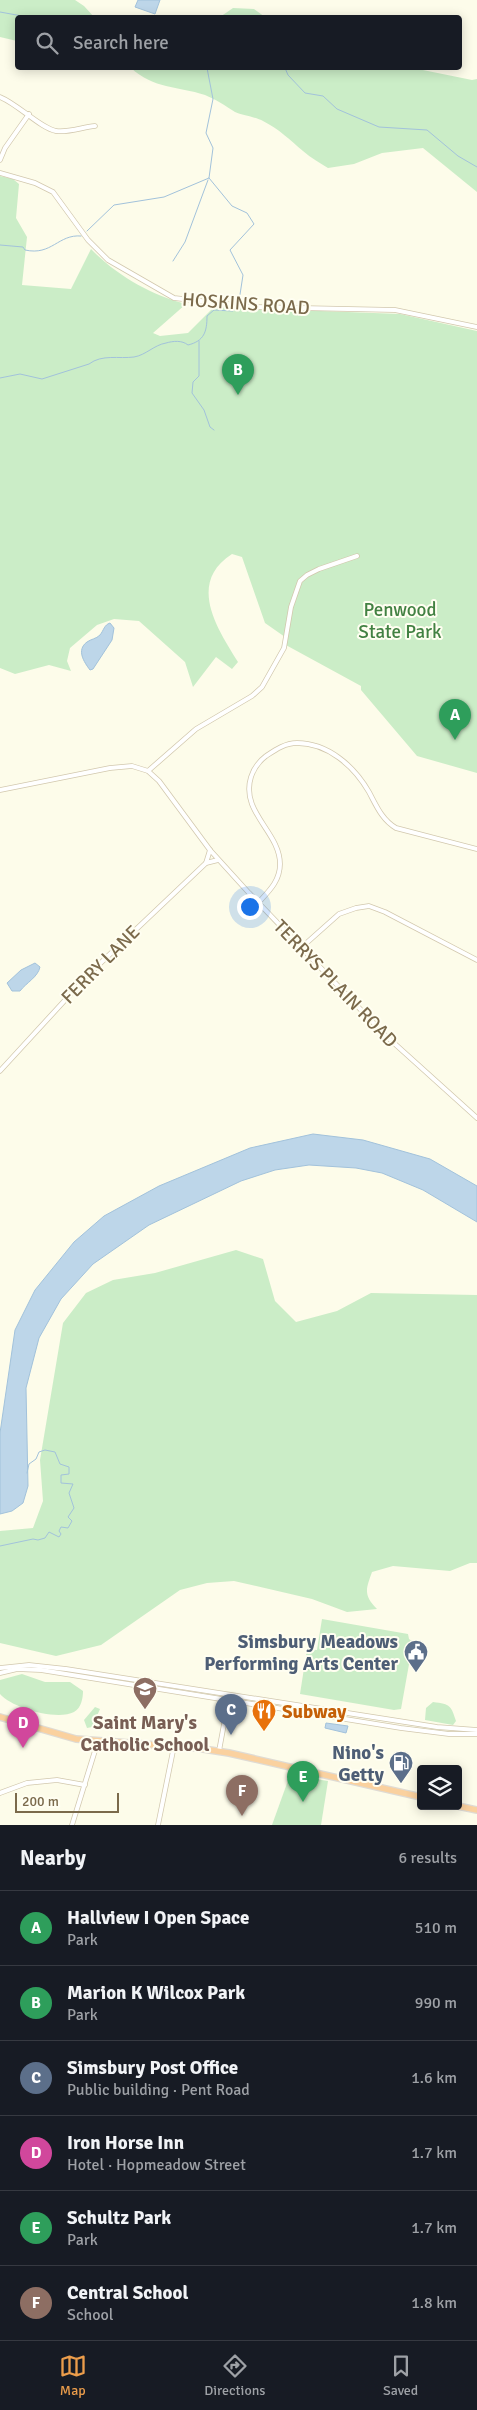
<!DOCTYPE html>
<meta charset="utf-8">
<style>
body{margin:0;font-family:Signika,sans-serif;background:#242831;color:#f1f3f6}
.controls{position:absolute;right:15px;bottom:15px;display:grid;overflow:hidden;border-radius:5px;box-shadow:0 2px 12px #0003}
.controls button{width:45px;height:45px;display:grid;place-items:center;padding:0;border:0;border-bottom:1px solid #363941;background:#171b24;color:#f1f3f6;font:25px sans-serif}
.scale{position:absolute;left:15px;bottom:12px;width:104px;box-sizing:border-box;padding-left:5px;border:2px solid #7b6a4b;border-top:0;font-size:14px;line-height:18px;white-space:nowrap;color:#7b6a4b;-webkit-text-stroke:4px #fffef1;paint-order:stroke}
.you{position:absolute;left:249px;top:906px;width:18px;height:18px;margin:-12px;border:4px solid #fff;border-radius:50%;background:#1a73e8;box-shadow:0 0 0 8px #1a73e833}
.badge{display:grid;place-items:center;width:32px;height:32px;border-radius:50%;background:#ec9d4b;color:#fff;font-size:16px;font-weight:700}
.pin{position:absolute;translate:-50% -41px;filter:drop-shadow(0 1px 2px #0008)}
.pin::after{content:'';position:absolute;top:26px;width:18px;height:15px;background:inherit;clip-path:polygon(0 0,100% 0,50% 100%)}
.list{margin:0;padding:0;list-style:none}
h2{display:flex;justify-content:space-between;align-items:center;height:65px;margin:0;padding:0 20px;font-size:21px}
h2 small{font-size:16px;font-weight:400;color:#9ea1a6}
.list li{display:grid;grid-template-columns:32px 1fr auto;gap:15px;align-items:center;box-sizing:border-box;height:75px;padding:0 20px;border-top:1px solid #363941}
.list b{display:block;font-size:19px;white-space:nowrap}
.list p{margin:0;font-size:16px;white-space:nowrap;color:#9ea1a6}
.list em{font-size:16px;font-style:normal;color:#9ea1a6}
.icon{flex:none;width:28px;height:28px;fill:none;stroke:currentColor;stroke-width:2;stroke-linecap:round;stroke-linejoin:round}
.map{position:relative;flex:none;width:477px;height:1825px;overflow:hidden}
.search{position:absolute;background:#171b24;box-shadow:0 2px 12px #0003;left:15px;right:15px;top:15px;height:55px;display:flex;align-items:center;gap:12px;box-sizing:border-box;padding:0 18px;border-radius:5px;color:#9ea1a6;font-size:19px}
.sheet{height:515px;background:#171b24}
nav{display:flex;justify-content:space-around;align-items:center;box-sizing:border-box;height:70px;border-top:1px solid #363941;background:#171b24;font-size:14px;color:#9ea1a6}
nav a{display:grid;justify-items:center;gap:2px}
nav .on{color:#ec9d4b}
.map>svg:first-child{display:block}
</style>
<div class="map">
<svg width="477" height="1825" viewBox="0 0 477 1825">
<rect width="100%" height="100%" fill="#fdfcea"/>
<g fill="#cbedc7">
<path d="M0,0H75L84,6L94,17L18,18L17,41L0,37Z"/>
<path d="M233,8L254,9L265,17H220Z"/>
<path d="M131,68H413L472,80L477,79V192L423,148L382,153L354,164L328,168C320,163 311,158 303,151C290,140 279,129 263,121C256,117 238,114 235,112C226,106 215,99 205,95C177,86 154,89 131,68Z"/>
<path d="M0,176L13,179L19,184L16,218L27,237L22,285L71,289L91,249C116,275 151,295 186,304L153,333L160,336L188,333L214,307L400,314L477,331V773L417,756L361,690V686L284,644L285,637L265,623L242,557L232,554C187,583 217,628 238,662L232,669L216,657L193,687L185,662L139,621L114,619L97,625L70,648L67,661L71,671L49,665L15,674L0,668Z"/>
<path d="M236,1250L263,1259L275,1301L296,1322L337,1311L371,1293L477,1295V1563H470L450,1571L393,1566L372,1572C366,1589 363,1595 377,1609L347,1612L312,1599L234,1581L207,1583L180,1590L101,1645L56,1656L0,1643V1531L33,1528L43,1501L40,1460L63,1323L86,1293L113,1280L155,1273Z"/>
<path d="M322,1619L408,1634L409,1639L413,1642L401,1709L394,1710L300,1694L307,1649L317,1650Z"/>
<path d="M22,1674L45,1682H70L83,1691C83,1699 81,1708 74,1712C57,1721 12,1708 0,1694V1680Z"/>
<path d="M433,1702C451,1704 451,1706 456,1721L453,1725L425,1720L426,1708Z"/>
<path d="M95,1707L100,1709L92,1727L87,1728L84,1720Z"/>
<path d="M290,1775L328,1781L321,1825H272Z"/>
</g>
<g fill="#bdd6e9" stroke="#a2c2db">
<path d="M138,0H160L155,14L135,7Z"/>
<path d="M110,623L114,628L112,640L93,669L90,670C84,662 76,650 87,642C91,639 96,639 100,635C104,630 104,625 110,623Z"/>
<path d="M35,963L40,967C38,977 26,983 20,991H12L7,983L21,970Z"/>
<path d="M313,1134L363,1140L430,1159L477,1186V1222L423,1190L382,1173L356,1168L309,1165L275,1170L241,1181L149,1225L93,1264L61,1299L39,1338L26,1388L28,1486L23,1503L12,1511L0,1514V1433L15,1330L35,1290L74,1242L104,1216L159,1186L250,1148Z"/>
<path d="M326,1723L348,1726L346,1733L325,1728Z"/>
</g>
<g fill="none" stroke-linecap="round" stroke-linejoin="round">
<g stroke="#a2c2db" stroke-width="1">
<path d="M0,12L33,18"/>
<path d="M285,68L288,75L305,93L323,96L337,109L379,127L427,130L458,156L477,167"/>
<path d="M209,178L232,206L247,213L254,224L230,250L243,275L239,301"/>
<path d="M87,231L114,205L164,197L209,178L213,148L206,133L213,99L207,68"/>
<path d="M0,245L23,247L25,250C52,256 58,234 81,236"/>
<path d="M173,261L185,242L208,180"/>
<path d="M199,341V376L193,382L192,393L204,410L210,427L214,430"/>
<path d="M0,378L20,374L42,379L89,364C102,354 119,359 134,357C146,355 154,345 166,343C173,341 182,340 188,345C204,341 207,332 207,316L214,310L233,311L236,308"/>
<path d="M0,1546L33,1539L38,1540L45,1538L49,1532L59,1537L61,1534L59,1531L61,1527L68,1528L72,1521L68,1517L74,1508L69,1493L73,1484L61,1483V1475L69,1474V1467L60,1464L55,1452L45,1450L39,1452L36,1459L29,1464L27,1473"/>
</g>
<defs>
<g id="minor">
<path d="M0,97C18,104 40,128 56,131C68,133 83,127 95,126"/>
<path d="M0,160L5,148L29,114"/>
<path d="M0,173L35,183L53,192L88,240L108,260L174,298L253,307L395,310L477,327"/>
<path d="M148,771L196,729L252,696L262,687L284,648L291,607L300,581L307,575L319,569L357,556"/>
<path d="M0,790L110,768L132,766L148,771L159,781L210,850L249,893L385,1035L477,1118"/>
<path d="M206,863L210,850"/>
<path d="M258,903C269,891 280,881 280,864C280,832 240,812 251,777C254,768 258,762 266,756C275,750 285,743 297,743C328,743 354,766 369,792C376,805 382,820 396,828L477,849"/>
<path d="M302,947L339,914L356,908L369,906L385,912L477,960"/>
<path d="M0,1071L89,974L206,863L218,860"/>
<path d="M0,1668L29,1665L66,1669L437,1727L477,1730"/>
<path d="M0,1673L17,1669L41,1670L401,1728L449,1734H477"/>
<path d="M219,1751L229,1697"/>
<path d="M0,1793L27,1783L57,1780L85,1785"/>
<path d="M72,1825L98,1741"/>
<path d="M158,1825L174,1746"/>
</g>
<g id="highway">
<path d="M0,1717L76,1739L197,1748L229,1753L421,1797"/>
<path d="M458,1806L477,1810"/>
</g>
</defs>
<use href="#minor" stroke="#d2c8ae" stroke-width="5.5"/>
<use href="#highway" stroke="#dfdbd4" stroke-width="8"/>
<use href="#minor" stroke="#fff" stroke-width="4"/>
<use href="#highway" stroke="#fad19f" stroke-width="5.5"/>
</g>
<defs>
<symbol id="civic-pin" viewBox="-11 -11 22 30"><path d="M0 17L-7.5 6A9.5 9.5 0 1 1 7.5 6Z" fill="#5c6f8a" stroke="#fffef1"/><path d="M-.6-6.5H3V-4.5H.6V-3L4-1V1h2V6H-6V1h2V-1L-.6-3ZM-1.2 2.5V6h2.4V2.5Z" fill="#fff"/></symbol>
<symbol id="school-pin" viewBox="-11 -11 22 30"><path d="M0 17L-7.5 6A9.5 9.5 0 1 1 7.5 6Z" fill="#8d6e63" stroke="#fffef1"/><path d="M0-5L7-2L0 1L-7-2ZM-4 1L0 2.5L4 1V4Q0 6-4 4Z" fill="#fff"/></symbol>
<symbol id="restaurant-pin" viewBox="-11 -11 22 30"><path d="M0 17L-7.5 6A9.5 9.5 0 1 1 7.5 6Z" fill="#e8710a" stroke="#fffef1"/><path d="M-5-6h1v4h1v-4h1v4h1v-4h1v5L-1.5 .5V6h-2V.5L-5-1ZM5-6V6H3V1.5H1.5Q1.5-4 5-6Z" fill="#fff"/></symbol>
<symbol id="fuel-pin" viewBox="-11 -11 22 30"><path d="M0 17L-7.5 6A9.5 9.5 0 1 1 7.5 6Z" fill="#5c6f8a" stroke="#fffef1"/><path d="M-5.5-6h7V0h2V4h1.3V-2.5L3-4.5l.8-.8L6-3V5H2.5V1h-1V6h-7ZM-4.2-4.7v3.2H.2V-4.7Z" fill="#fff"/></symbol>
</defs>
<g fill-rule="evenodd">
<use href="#civic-pin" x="402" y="1638" width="28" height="38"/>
<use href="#school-pin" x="131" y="1675" width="28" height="38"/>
<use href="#restaurant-pin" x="250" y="1697" width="28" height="38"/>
<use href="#fuel-pin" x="387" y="1749" width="28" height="38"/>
</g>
<g text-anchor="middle" stroke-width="4" stroke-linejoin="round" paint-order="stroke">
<g font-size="19" fill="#7b6a4b" stroke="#fffef1">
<text transform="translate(246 303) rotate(4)" y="7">HOSKINS ROAD</text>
<text transform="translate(100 964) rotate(-45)" y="7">FERRY LANE</text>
<text transform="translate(336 983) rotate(46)" y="7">TERRYS PLAIN ROAD</text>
</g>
<g font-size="19" fill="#428142" stroke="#fffef1">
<text x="400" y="616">Penwood<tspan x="400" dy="22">State Park</tspan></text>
</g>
<g font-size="19" font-weight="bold" fill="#4e5e75" stroke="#fffef1" text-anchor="end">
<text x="398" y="1648">Simsbury Meadows<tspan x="398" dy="22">Performing Arts Center</tspan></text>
<text x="384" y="1759">Nino's<tspan x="384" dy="22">Getty</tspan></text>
</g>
<g font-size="19" font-weight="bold" fill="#c56008" stroke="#fffef1" text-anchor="start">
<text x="282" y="1718">Subway</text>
</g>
<g font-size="19" font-weight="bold" fill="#785e54" stroke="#fffef1">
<text x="145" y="1729">Saint Mary's<tspan x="145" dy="22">Catholic School</tspan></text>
</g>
</g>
</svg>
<div class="controls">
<button><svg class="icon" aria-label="layers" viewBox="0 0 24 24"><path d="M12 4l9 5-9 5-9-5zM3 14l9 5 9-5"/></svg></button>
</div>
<div class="scale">200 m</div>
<div class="you"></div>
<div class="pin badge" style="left:455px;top:740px;background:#2e9e5b">A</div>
<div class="pin badge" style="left:238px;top:395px;background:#2e9e5b">B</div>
<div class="pin badge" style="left:231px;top:1735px;background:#5c6f8a">C</div>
<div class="pin badge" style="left:23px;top:1748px;background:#d1479c">D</div>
<div class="pin badge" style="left:303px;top:1802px;background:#2e9e5b">E</div>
<div class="pin badge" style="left:242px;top:1816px;background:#8d6e63">F</div>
<div class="search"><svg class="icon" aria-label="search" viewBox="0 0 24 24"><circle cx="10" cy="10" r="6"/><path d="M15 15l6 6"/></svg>Search here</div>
</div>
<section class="sheet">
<h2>Nearby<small>6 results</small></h2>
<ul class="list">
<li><span class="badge" style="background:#2e9e5b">A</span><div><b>Hallview I Open Space</b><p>Park</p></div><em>510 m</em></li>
<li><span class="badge" style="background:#2e9e5b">B</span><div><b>Marion K Wilcox Park</b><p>Park</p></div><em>990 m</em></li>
<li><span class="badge" style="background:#5c6f8a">C</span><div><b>Simsbury Post Office</b><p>Public building · Pent Road</p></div><em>1.6 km</em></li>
<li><span class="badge" style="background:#d1479c">D</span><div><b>Iron Horse Inn</b><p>Hotel · Hopmeadow Street</p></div><em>1.7 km</em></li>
<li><span class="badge" style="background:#2e9e5b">E</span><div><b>Schultz Park</b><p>Park</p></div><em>1.7 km</em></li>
<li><span class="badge" style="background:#8d6e63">F</span><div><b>Central School</b><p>School</p></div><em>1.8 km</em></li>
</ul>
</section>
<nav>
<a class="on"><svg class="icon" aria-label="map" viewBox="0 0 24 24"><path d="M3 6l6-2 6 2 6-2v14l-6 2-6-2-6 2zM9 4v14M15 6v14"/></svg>Map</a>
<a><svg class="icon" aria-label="directions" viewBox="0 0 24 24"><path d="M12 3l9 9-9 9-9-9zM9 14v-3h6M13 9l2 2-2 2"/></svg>Directions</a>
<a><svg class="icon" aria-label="saved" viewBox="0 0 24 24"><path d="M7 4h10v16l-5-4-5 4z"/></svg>Saved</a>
</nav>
